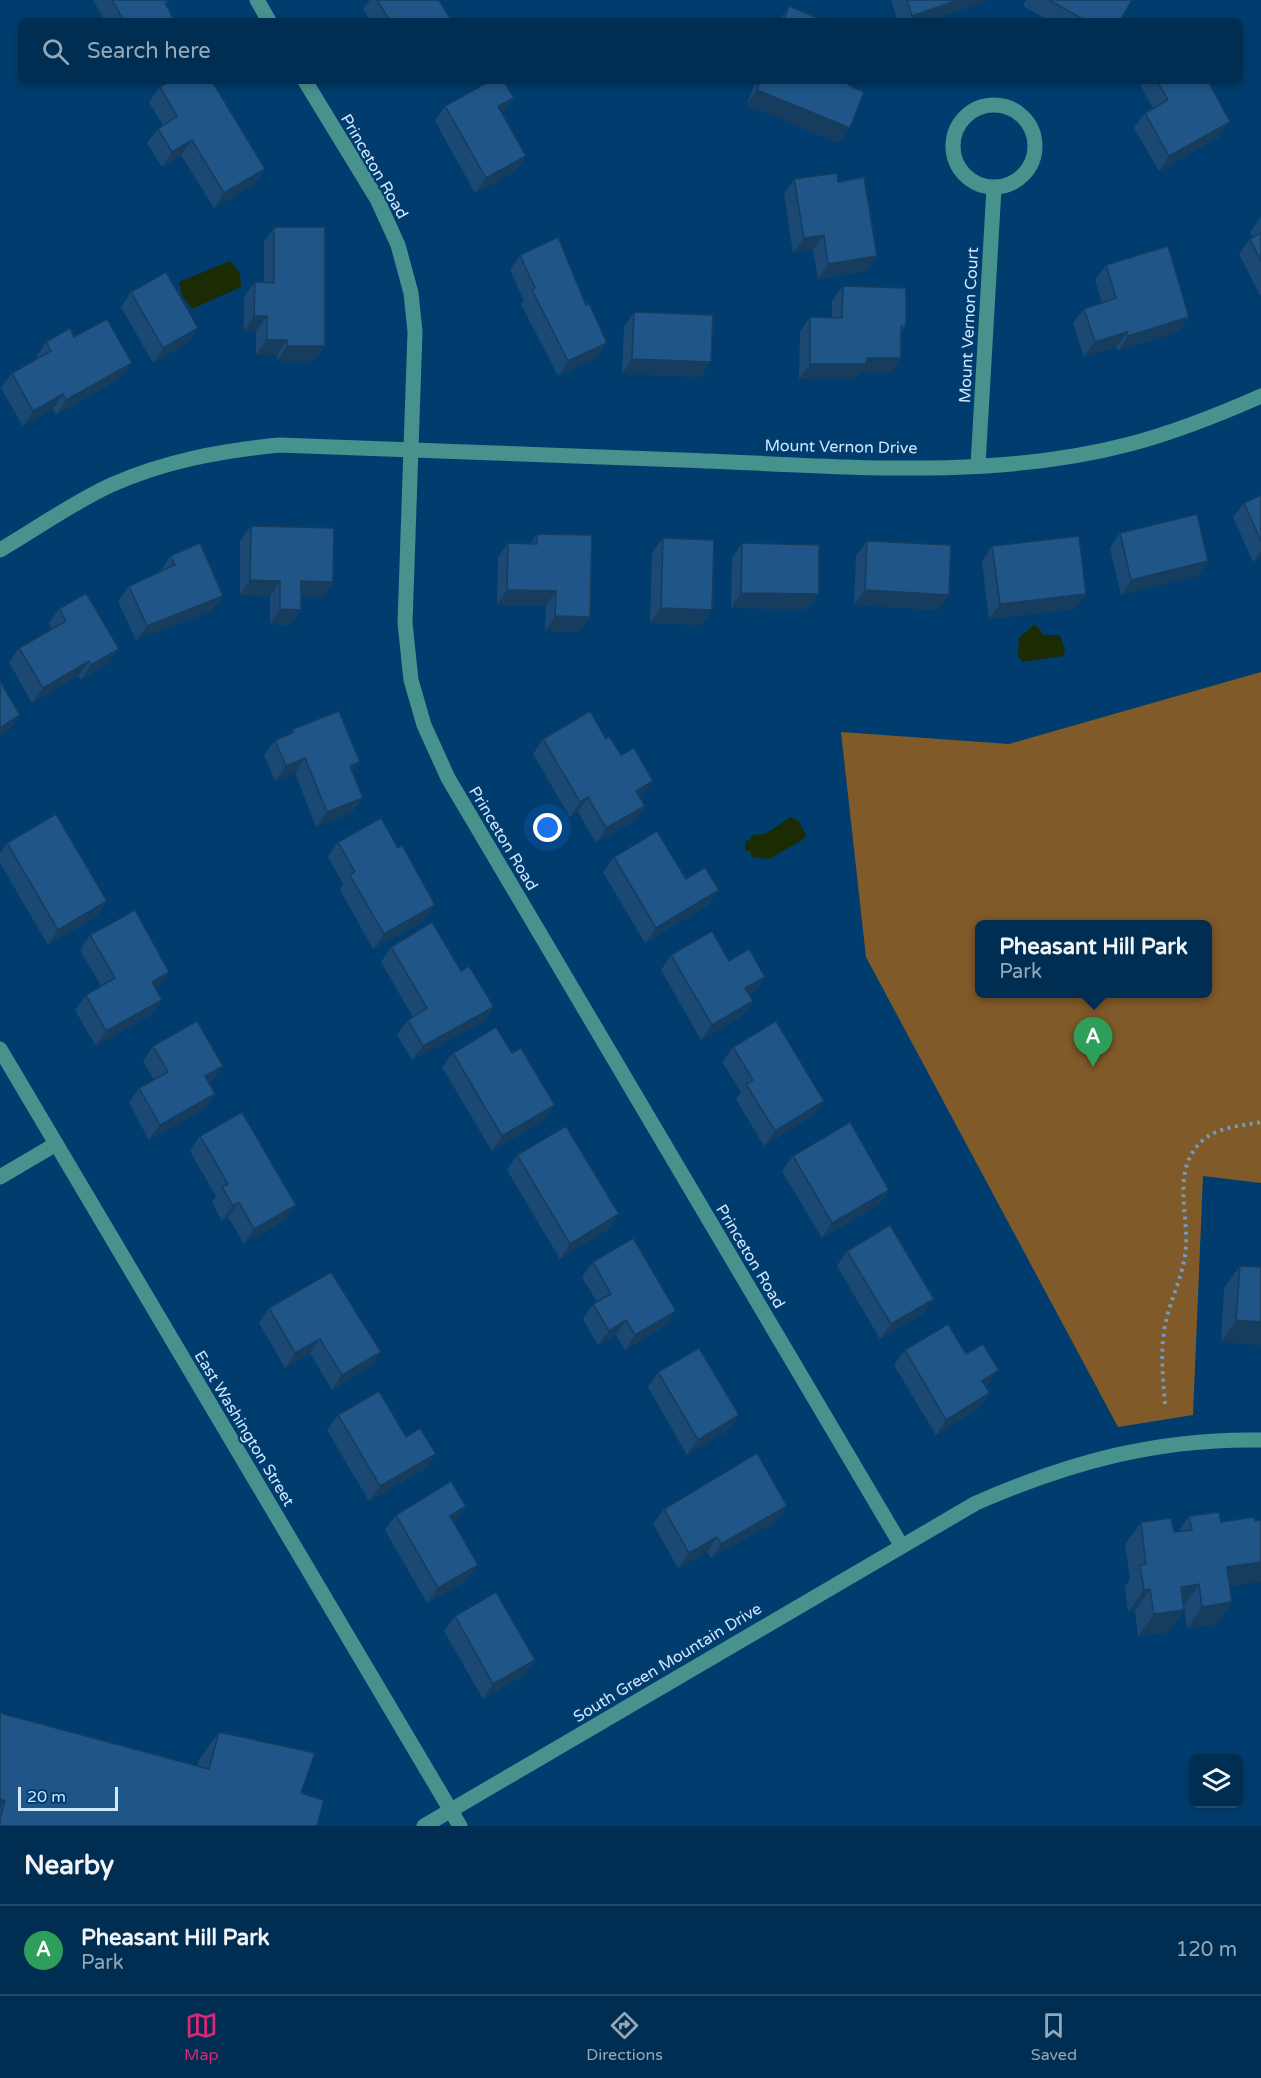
<!DOCTYPE html>
<style>
body{margin:0;font-family:"Varela Round",sans-serif;background:#0a3659;color:#f1f3f6}
.controls{position:absolute;right:18px;bottom:18px;display:grid;overflow:hidden;border-radius:9px;box-shadow:0 3px 9px #0003}
.controls button{width:54px;height:54px;display:grid;place-items:center;padding:0;border:0;border-bottom:2px solid #224a69;background:#002e52;color:#f1f3f6;font:30px sans-serif}
.scale{position:absolute;left:18px;bottom:15px;width:100px;box-sizing:border-box;padding-left:6px;border:3px solid #d0e7fe;border-top:0;font-size:16px;line-height:21px;white-space:nowrap;color:#d0e7fe;-webkit-text-stroke:4px #003d6e;paint-order:stroke}
.you{position:absolute;left:548px;top:828px;width:21px;height:21px;margin:-15px;border:4px solid #fff;border-radius:50%;background:#1a73e8;box-shadow:0 0 0 9px #1a73e833}
.badge{display:grid;place-items:center;width:39px;height:39px;border-radius:50%;background:#db2777;color:#fff;font-size:20px;font-weight:700}
.pin{position:absolute;translate:-50% -50px;filter:drop-shadow(0 2px 3px #0008)}
.pin::after{content:'';position:absolute;top:32px;width:21px;height:18px;background:inherit;clip-path:polygon(0 0,100% 0,50% 100%)}
.popup{position:absolute;left:975px;top:920px;width:237px;height:78px;box-sizing:border-box;display:grid;place-content:center;border-radius:9px;background:#002e52;filter:drop-shadow(0 2px 4px #0005);font-size:20px;white-space:nowrap;color:#95a8b8}
.popup b{font-size:22px;color:#f1f3f6}
.popup::after{content:'';position:absolute;left:50%;top:100%;margin-left:-12px;border:12px solid transparent;border-top-color:#002e52}
.list{margin:0;padding:0;list-style:none}
h2{display:flex;justify-content:space-between;align-items:center;height:78px;margin:0;padding:0 24px;font-size:26px}
h2 small{font-size:20px;font-weight:400;color:#95a8b8}
.list li{display:grid;grid-template-columns:39px 1fr auto;gap:18px;align-items:center;box-sizing:border-box;height:90px;padding:0 24px;border-top:2px solid #224a69}
.list b{display:block;font-size:22px;white-space:nowrap}
.list p{margin:0;font-size:20px;white-space:nowrap;color:#95a8b8}
.list em{font-size:20px;font-style:normal;color:#95a8b8}
.icon{flex:none;width:33px;height:33px;fill:none;stroke:currentColor;stroke-width:2;stroke-linecap:round;stroke-linejoin:round}
.map{position:relative;flex:none;width:1261px;height:1826px;overflow:hidden}
.search{position:absolute;background:#002e52;box-shadow:0 3px 9px #0003;left:18px;right:18px;top:18px;height:66px;display:flex;align-items:center;gap:15px;box-sizing:border-box;padding:0 21px;border-radius:9px;color:#95a8b8;font-size:22px}
.sheet{height:168px;background:#002e52}
nav{display:flex;justify-content:space-around;align-items:center;box-sizing:border-box;height:84px;border-top:2px solid #224a69;background:#002e52;font-size:16px;color:#95a8b8}
nav a{display:grid;justify-items:center;gap:3px}
nav .on{color:#db2777}
.map>svg:first-child{display:block}
</style>
<div class="map">
<svg width="1261" height="1826" viewBox="0 0 1261 1826">
<rect width="100%" height="100%" fill="#003d6e"/>
<path fill="#815a29" fill-rule="evenodd" d="M1261,672V1183L1203,1176L1193,1415L1118,1427L866,957L841,732L1009,744ZM979,924H1207V994H979Z"/>
<g fill="#1b2c04">
<path d="M230,261L240,273L241,287L192,309L182,296L179,282Z"/>
<path d="M1035,624L1044,635H1060L1065,650L1063,656L1022,662L1018,656L1019,638Z"/>
<path d="M791,817L799,821L806,835L804,839L769,859L752,857L750,851H745V841L750,840L752,835L765,834Z"/>
</g>
<g fill="none" stroke-linecap="round" stroke-linejoin="round">
<path stroke="#719abc" stroke-width="4" stroke-dasharray="3 4.5" stroke-linecap="butt" d="M1165,1404C1163,1378 1160,1352 1165,1326C1170,1299 1184,1275 1186,1247C1188,1212 1172,1170 1201,1142C1216,1127 1241,1126 1261,1122"/>
<g stroke="#47928d" stroke-width="15">
<path d="M257,0L269,21"/>
<path d="M305,81L377,199L398,245L411,293L415,332L405,623L411,680L424,725L448,778L901,1545"/>
<circle cx="994" cy="146" r="41"/>
<path d="M978,465L994,188"/>
<path d="M0,550C36,529 72,503 111,485C165,461 220,451 279,445C413,450 548,455 682,460C829,465 986,482 1130,444C1175,432 1218,415 1261,396"/>
<path d="M0,1049L460,1826"/>
<path d="M0,1177L56,1144"/>
<path d="M424,1826L976,1503C1070,1462 1158,1438 1261,1440"/>
</g>
</g>
<g fill="#1b4974">
<path d="M93,0H170L166,5L175,21H105Z"/>
<path d="M370,0H439L452,21H370L363,9Z"/>
<path d="M891,0H989L930,21H898Z"/>
<path d="M1026,0H1132L1120,21H1049L1023,6Z"/>
<path d="M789,6L825,21H779Z"/>
<path d="M756,81H850L848,85L850,128L839,143L746,105Z"/>
<path d="M1138,81H1208L1220,137L1159,171L1134,128L1145,113L1153,108Z"/>
<path d="M160,87L255,184L214,208L181,155L162,167L147,143L158,129L163,125L149,102Z"/>
<path d="M445,106L503,113H502L526,156L516,171L475,193L435,121Z"/>
<path d="M794,179L838,182L877,256L867,271L818,279L813,250L793,253L784,194Z"/>
<path d="M1261,217V294L1260,295L1239,254L1250,239L1253,237L1250,232Z"/>
<path d="M274,227L325,346L314,361H277V355H256V331H244V297L255,282H264V242Z"/>
<path d="M520,255L597,358L558,376L521,304L524,301L510,270Z"/>
<path d="M1106,265L1189,317L1178,332L1118,351L1116,347L1084,357L1073,323L1084,309L1102,303L1095,280Z"/>
<path d="M843,286L906,325L901,332L891,373H860L855,379H799L800,332L810,317L832,318V301Z"/>
<path d="M131,292L198,328L188,343L153,363L121,307Z"/>
<path d="M634,312L701,377L622,374L624,327Z"/>
<path d="M74,337L121,378L56,415L53,409L23,426L1,388L12,373L37,359L36,357L46,342Z"/>
<path d="M1261,495V558L1253,562L1233,517L1244,503Z"/>
<path d="M251,526L333,582L323,597L301,596L291,625L270,624V596L240,595V541Z"/>
<path d="M1120,533L1208,561L1198,576L1121,595L1110,548Z"/>
<path d="M537,534L590,617L580,632L545,631L546,606L497,605L498,557L508,543H531Z"/>
<path d="M663,538L712,610L702,625L650,623L652,553Z"/>
<path d="M867,541L949,595L938,610L854,605L856,556Z"/>
<path d="M742,543L819,594L808,609L731,608L732,558Z"/>
<path d="M992,546L1086,594L1075,609L989,619L982,561Z"/>
<path d="M170,556L212,611L136,640L118,601L129,586L160,572Z"/>
<path d="M59,609L119,649L108,664L81,680L78,676L32,703L9,662L19,648L51,629L49,623Z"/>
<path d="M293,729L353,772L352,813L316,827L295,773L275,781L264,755L275,740L290,734Z"/>
<path d="M543,739H606L621,755L653,781L642,796L640,797L645,806L634,821L596,843L578,812L570,817L533,754Z"/>
<path d="M338,842L398,848L425,920L373,949L340,890L343,884L328,857Z"/>
<path d="M7,843L97,916L48,945L0,863V853Z"/>
<path d="M614,857L686,879L719,890L708,905L645,943L603,872Z"/>
<path d="M90,935L169,972L159,987L156,989L162,1000L151,1015L96,1046L75,1010L86,995L101,986L80,950Z"/>
<path d="M391,947L484,1022L412,1060L397,1035L408,1020L413,1017L381,962Z"/>
<path d="M671,955L729,961L765,977L755,992L749,995L753,1001L742,1016L701,1040L661,970Z"/>
<path d="M153,1046L223,1066L212,1081L209,1083L215,1094L205,1109L149,1140L129,1103L139,1088L154,1080L143,1061Z"/>
<path d="M733,1047L824,1101L813,1116L764,1146L736,1099L741,1092L722,1062Z"/>
<path d="M453,1053H512L555,1105L544,1120L492,1151L442,1067Z"/>
<path d="M200,1136L285,1220L244,1244L228,1217L222,1221L212,1202L216,1196L190,1151Z"/>
<path d="M517,1155L609,1229L560,1259L507,1170Z"/>
<path d="M793,1156L889,1190L879,1205L822,1238L782,1171Z"/>
<path d="M847,1251L923,1314L880,1339L837,1266Z"/>
<path d="M593,1262L666,1326L625,1350L616,1335L598,1345L583,1319L593,1304L597,1302L582,1277Z"/>
<path d="M1240,1266L1261,1267V1345L1221,1342L1224,1288Z"/>
<path d="M269,1308L370,1367L332,1390L310,1353L285,1368L259,1323Z"/>
<path d="M905,1350L966,1354L988,1385L986,1387L980,1408L936,1435L894,1365Z"/>
<path d="M658,1372L739,1415L728,1430L687,1455L648,1387Z"/>
<path d="M338,1415L406,1437L436,1454L425,1469L369,1501L327,1430Z"/>
<path d="M466,1506L455,1521L454,1522L468,1580L427,1603L385,1530L396,1515Z"/>
<path d="M787,1506L777,1521L711,1558L707,1552L678,1568L653,1524L664,1509Z"/>
<path d="M1189,1516L1230,1586L1217,1624L1187,1628L1184,1606L1169,1632L1138,1636L1135,1611L1128,1612L1125,1587L1130,1579L1125,1544L1141,1522L1174,1532H1178Z"/>
<path d="M455,1616L525,1675L483,1699L444,1631Z"/>
<path d="M0,1713L197,1766L199,1760L219,1732L301,1793L0,1826Z"/>
</g>
<g fill="#163c5e">
<path d="M958,0H989L930,21H909L912,16Z"/>
<path d="M757,90L850,128L839,143L746,105Z"/>
<path d="M514,98L503,113L488,121L498,106Z"/>
<path d="M1230,122L1220,137L1159,171L1169,156Z"/>
<path d="M192,140L181,155L162,167L172,152Z"/>
<path d="M526,156L516,171L475,193L486,178Z"/>
<path d="M265,169L255,184L214,208L224,193Z"/>
<path d="M824,235L813,250L793,253L804,238Z"/>
<path d="M877,256L867,271L818,279L828,264Z"/>
<path d="M254,316H267L256,331H244Z"/>
<path d="M1189,317L1178,332L1118,351L1128,336Z"/>
<path d="M198,328L188,343L153,363L163,348Z"/>
<path d="M1127,332L1116,347L1084,357L1095,342Z"/>
<path d="M267,340H287L277,355H256Z"/>
<path d="M607,343L597,358L558,376L568,361Z"/>
<path d="M287,346H325L314,361H277Z"/>
<path d="M867,358H901L891,373H860L855,379H799L810,364Z"/>
<path d="M632,359L711,362L701,377L622,374Z"/>
<path d="M132,363L121,378L56,415L66,400Z"/>
<path d="M63,394L53,409L23,426L33,411Z"/>
<path d="M1261,551V558L1253,562Z"/>
<path d="M1208,561L1198,576L1121,595L1131,580Z"/>
<path d="M250,580L280,581L270,596L240,595Z"/>
<path d="M301,581L333,582L323,597L291,596Z"/>
<path d="M507,590L556,591L546,606L497,605Z"/>
<path d="M865,590L949,595L938,610L854,605Z"/>
<path d="M741,593L819,594L808,609L731,608Z"/>
<path d="M1086,594L1075,609L989,619L1000,604Z"/>
<path d="M223,596L212,611L136,640L147,626Z"/>
<path d="M661,608L712,610L702,625L650,623Z"/>
<path d="M280,609L301,610L291,625L270,624Z"/>
<path d="M555,616L590,617L580,632L545,631Z"/>
<path d="M119,649L108,664L81,680L91,665Z"/>
<path d="M89,661L78,676L32,703L43,688Z"/>
<path d="M20,715L10,730L0,736V728Z"/>
<path d="M305,758L295,773L275,781L286,766Z"/>
<path d="M360,762L349,777L350,766Z"/>
<path d="M653,781L642,796L626,806L636,791Z"/>
<path d="M588,797L578,812L570,817L580,802Z"/>
<path d="M363,798L352,813L316,827L327,812Z"/>
<path d="M645,806L634,821L596,843L606,828Z"/>
<path d="M719,890L708,905L645,943L656,928Z"/>
<path d="M107,901L97,916L48,945L58,930Z"/>
<path d="M435,905L425,920L373,949L384,934Z"/>
<path d="M169,972L159,987L142,997L152,982Z"/>
<path d="M765,977L755,992L735,1003L745,988Z"/>
<path d="M162,1000L151,1015L96,1046L106,1031Z"/>
<path d="M753,1001L742,1016L701,1040L712,1025Z"/>
<path d="M494,1007L484,1022L412,1060L423,1046Z"/>
<path d="M223,1066L212,1081L195,1091L205,1076Z"/>
<path d="M215,1094L205,1109L149,1140L160,1125Z"/>
<path d="M824,1101L813,1116L764,1146L775,1131Z"/>
<path d="M555,1105L544,1120L492,1151L502,1136Z"/>
<path d="M889,1190L879,1205L822,1238L832,1223Z"/>
<path d="M239,1202L228,1217L222,1221L233,1206Z"/>
<path d="M296,1205L285,1220L244,1244L254,1229Z"/>
<path d="M619,1214L609,1229L560,1259L570,1244Z"/>
<path d="M934,1299L923,1314L880,1339L891,1324Z"/>
<path d="M676,1311L666,1326L625,1350L635,1335Z"/>
<path d="M626,1320L616,1335L598,1345L609,1331Z"/>
<path d="M1236,1320L1261,1322V1345L1221,1342Z"/>
<path d="M320,1339L310,1353L285,1368L295,1353Z"/>
<path d="M381,1352L370,1367L332,1390L342,1375Z"/>
<path d="M999,1370L988,1385L971,1395L982,1381Z"/>
<path d="M990,1393L980,1408L936,1435L946,1420Z"/>
<path d="M739,1415L728,1430L687,1455L698,1440Z"/>
<path d="M436,1454L425,1469L369,1501L380,1486Z"/>
<path d="M466,1506L455,1521L439,1531L450,1516Z"/>
<path d="M787,1506L777,1521L711,1558L721,1544Z"/>
<path d="M717,1537L707,1552L678,1568L689,1553Z"/>
<path d="M1261,1562V1582L1212,1589L1227,1567Z"/>
<path d="M478,1565L468,1580L427,1603L438,1588Z"/>
<path d="M1199,1584L1184,1606L1181,1587Z"/>
<path d="M1150,1589L1135,1611L1128,1612L1144,1590Z"/>
<path d="M1232,1602L1217,1624L1187,1628L1202,1607Z"/>
<path d="M1184,1610L1169,1632L1138,1636L1154,1614Z"/>
<path d="M535,1660L525,1675L483,1699L493,1684Z"/>
<path d="M0,1799L5,1801L0,1808Z"/>
</g>
<g fill="#1f5587" stroke="#163c5e" stroke-width="1.5">
<path d="M112,0H169L165,3L175,21H124Z"/>
<path d="M377,0H439L452,21H390Z"/>
<path d="M907,0H958L912,16Z"/>
<path d="M1049,0H1132L1120,21H1086Z"/>
<path d="M789,6L825,21H783Z"/>
<path d="M170,81H212L265,169L224,193L192,140L172,152L158,129L177,116L160,87Z"/>
<path d="M490,81H504L514,98L498,106L526,156L486,178L445,106Z"/>
<path d="M760,81H850L848,85L864,92L850,128L757,90Z"/>
<path d="M1157,81H1208L1230,122L1169,156L1145,113L1168,100Z"/>
<path d="M837,173L838,182L864,177L877,256L828,264L824,235L804,238L794,179Z"/>
<path d="M274,227H325V346H287V340H267V316H254L255,282L274,283Z"/>
<path d="M1261,233V261L1250,239Z"/>
<path d="M558,237L586,305L589,303L607,343L568,361L532,290L535,288L520,255Z"/>
<path d="M1168,246L1189,317L1128,336L1127,332L1095,342L1084,309L1116,298L1106,265Z"/>
<path d="M166,272L198,328L163,348L131,292Z"/>
<path d="M843,286L906,288V325L901,326V358H867L866,364H810V317L842,318Z"/>
<path d="M634,312L713,315L711,362L632,359Z"/>
<path d="M107,319L132,363L66,400L63,394L33,411L12,373L51,351L46,342L70,328L74,337Z"/>
<path d="M1261,495V541L1244,503Z"/>
<path d="M1197,514L1208,561L1131,580L1120,533Z"/>
<path d="M251,526L334,528L333,582L301,581V610L280,609V581L250,580Z"/>
<path d="M537,534L592,535L590,617L555,616L556,591L507,590L508,543L537,544Z"/>
<path d="M1079,536L1086,594L1000,604L992,546Z"/>
<path d="M663,538L714,540L712,610L661,608Z"/>
<path d="M867,541L951,545L949,595L865,590Z"/>
<path d="M200,543L223,596L147,626L129,586L175,565L170,556Z"/>
<path d="M742,543L819,545V594L741,593Z"/>
<path d="M86,593L119,649L91,665L89,661L43,688L19,648L66,621L59,609Z"/>
<path d="M0,681L20,715L0,728Z"/>
<path d="M339,711L360,762L350,766L363,798L327,812L305,758L286,766L275,740L294,732L293,729Z"/>
<path d="M590,711L606,739L609,736L621,755L634,748L653,781L636,791L645,806L606,828L588,797L580,802L543,739Z"/>
<path d="M56,814L107,901L58,930L7,843Z"/>
<path d="M381,818L398,848L402,845L435,905L384,934L350,875L355,872L338,842Z"/>
<path d="M657,831L686,879L705,867L719,890L656,928L614,857Z"/>
<path d="M135,910L169,972L152,982L162,1000L106,1031L86,995L115,978L90,935Z"/>
<path d="M432,922L461,971L469,966L494,1007L423,1046L408,1020L427,1008L391,947Z"/>
<path d="M712,931L729,961L749,949L765,977L745,988L753,1001L712,1025L671,955Z"/>
<path d="M197,1021L223,1066L205,1076L215,1094L160,1125L139,1088L168,1072L153,1046Z"/>
<path d="M776,1021L824,1101L775,1131L746,1084L753,1080L733,1047Z"/>
<path d="M496,1027L512,1053L521,1048L555,1105L502,1136L453,1053Z"/>
<path d="M242,1112L296,1205L254,1229L239,1202L233,1206L222,1187L228,1184L200,1136Z"/>
<path d="M850,1122L889,1190L832,1223L793,1156Z"/>
<path d="M566,1126L619,1214L570,1244L517,1155Z"/>
<path d="M890,1225L934,1299L891,1324L847,1251Z"/>
<path d="M633,1238L676,1311L635,1335L626,1320L609,1331L593,1304L611,1294L593,1262Z"/>
<path d="M1240,1266L1261,1267V1322L1236,1320Z"/>
<path d="M331,1272L381,1352L342,1375L320,1339L295,1353L269,1308Z"/>
<path d="M948,1324L966,1354L983,1344L999,1370L982,1381L990,1393L946,1420L905,1350Z"/>
<path d="M699,1348L739,1415L698,1440L658,1372Z"/>
<path d="M379,1391L406,1437L420,1428L436,1454L380,1486L338,1415Z"/>
<path d="M757,1453L787,1506L721,1544L717,1537L689,1553L664,1509Z"/>
<path d="M451,1481L466,1506L450,1516L478,1565L438,1588L396,1515Z"/>
<path d="M1219,1512L1221,1522L1254,1517L1255,1521L1261,1520V1562L1227,1567L1232,1602L1202,1607L1199,1584L1181,1587L1184,1610L1154,1614L1150,1589L1144,1590L1140,1565L1146,1564L1141,1522L1171,1518L1174,1532L1192,1530L1189,1516Z"/>
<path d="M496,1592L535,1660L493,1684L455,1616Z"/>
<path d="M0,1713L209,1769L219,1732L315,1753L301,1793L324,1800L317,1826H0V1819L5,1801L0,1799Z"/>
</g>
<g text-anchor="middle" stroke-width="4.5" stroke-linejoin="round" paint-order="stroke">
<g font-size="16" fill="#d0e7fe" stroke="#003d6e">
<text transform="translate(375 166) rotate(60)" y="6">Princeton Road</text>
<text transform="translate(968 325) rotate(-87)" y="6">Mount Vernon Court</text>
<text transform="translate(841 446) rotate(1)" y="6">Mount Vernon Drive</text>
<text transform="translate(504 838) rotate(59)" y="6">Princeton Road</text>
<text transform="translate(751 1256) rotate(59)" y="6">Princeton Road</text>
<text transform="translate(245 1428) rotate(59)" y="6">East Washington Street</text>
<text transform="translate(667 1662) rotate(-31)" y="6">South Green Mountain Drive</text>
</g>
</g>
</svg>
<div class="controls">
<button><svg class="icon" aria-label="layers" viewBox="0 0 24 24"><path d="M12 4l9 5-9 5-9-5zM3 14l9 5 9-5"/></svg></button>
</div>
<div class="scale">20 m</div>
<div class="you"></div>
<div class="pin badge" style="left:1093px;top:1067px;background:#2e9e5b">A</div>
<div class="popup"><b>Pheasant Hill Park</b>Park</div>
<div class="search"><svg class="icon" aria-label="search" viewBox="0 0 24 24"><circle cx="10" cy="10" r="6"/><path d="M15 15l6 6"/></svg>Search here</div>
</div>
<section class="sheet">
<h2>Nearby<small></small></h2>
<ul class="list">
<li><span class="badge" style="background:#2e9e5b">A</span><div><b>Pheasant Hill Park</b><p>Park</p></div><em>120 m</em></li>
</ul>
</section>
<nav>
<a class="on"><svg class="icon" aria-label="map" viewBox="0 0 24 24"><path d="M3 6l6-2 6 2 6-2v14l-6 2-6-2-6 2zM9 4v14M15 6v14"/></svg>Map</a>
<a><svg class="icon" aria-label="directions" viewBox="0 0 24 24"><path d="M12 3l9 9-9 9-9-9zM9 14v-3h6M13 9l2 2-2 2"/></svg>Directions</a>
<a><svg class="icon" aria-label="saved" viewBox="0 0 24 24"><path d="M7 4h10v16l-5-4-5 4z"/></svg>Saved</a>
</nav>
